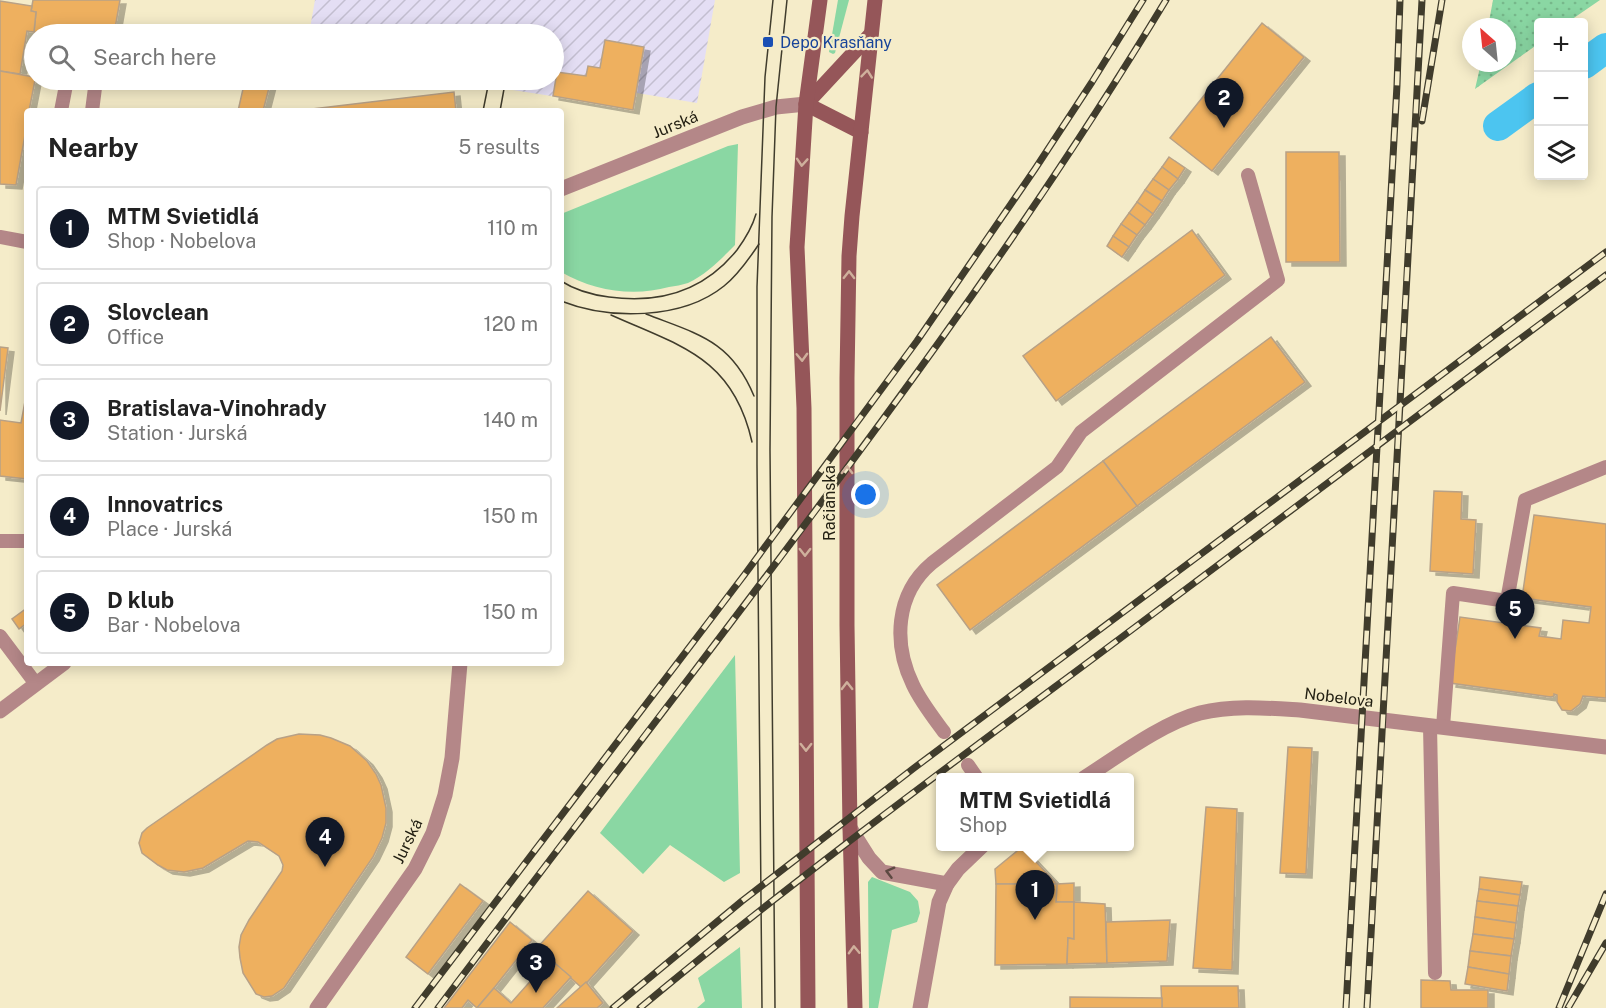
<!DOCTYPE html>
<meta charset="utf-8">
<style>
body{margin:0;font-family:"Public Sans",sans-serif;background:#f2f2f2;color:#222}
.controls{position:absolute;right:18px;top:18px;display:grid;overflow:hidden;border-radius:6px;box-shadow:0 3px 15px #0003}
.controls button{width:54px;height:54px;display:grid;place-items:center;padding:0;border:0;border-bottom:2px solid #e0e0e0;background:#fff;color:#222;font:30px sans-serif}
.compass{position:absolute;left:1462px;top:18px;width:54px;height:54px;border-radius:50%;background:#fff;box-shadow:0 3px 15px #0003;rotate:333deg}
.you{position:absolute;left:866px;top:495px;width:21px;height:21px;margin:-15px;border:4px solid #fff;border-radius:50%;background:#1a73e8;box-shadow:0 0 0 9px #1a73e833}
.badge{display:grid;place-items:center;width:39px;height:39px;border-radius:50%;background:#111827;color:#fff;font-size:20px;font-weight:700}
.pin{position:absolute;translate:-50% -50px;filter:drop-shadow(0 2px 3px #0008)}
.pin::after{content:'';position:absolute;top:32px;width:21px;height:18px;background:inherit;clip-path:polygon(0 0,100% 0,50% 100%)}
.popup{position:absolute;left:936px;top:773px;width:198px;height:78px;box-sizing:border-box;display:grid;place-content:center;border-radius:6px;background:#fff;filter:drop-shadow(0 2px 4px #0005);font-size:20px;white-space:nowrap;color:#767676}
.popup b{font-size:22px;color:#222}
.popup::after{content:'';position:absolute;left:50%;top:100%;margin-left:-12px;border:12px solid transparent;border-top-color:#fff}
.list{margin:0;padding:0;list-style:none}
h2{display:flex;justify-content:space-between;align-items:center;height:78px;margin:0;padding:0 24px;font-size:26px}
h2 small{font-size:20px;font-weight:400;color:#767676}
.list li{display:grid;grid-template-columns:39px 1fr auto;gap:18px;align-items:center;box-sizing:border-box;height:84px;margin:0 12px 12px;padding:0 12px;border:2px solid #e0e0e0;border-radius:6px}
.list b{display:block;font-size:22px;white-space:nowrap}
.list p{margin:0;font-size:20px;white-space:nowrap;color:#767676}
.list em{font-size:20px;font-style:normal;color:#767676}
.icon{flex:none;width:33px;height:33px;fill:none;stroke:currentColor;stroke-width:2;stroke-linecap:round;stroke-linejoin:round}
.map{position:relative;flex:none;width:1606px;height:1008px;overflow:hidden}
.search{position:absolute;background:#fff;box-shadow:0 3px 15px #0003;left:24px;top:24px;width:540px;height:66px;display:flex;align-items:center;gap:15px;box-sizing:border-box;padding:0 21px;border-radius:33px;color:#767676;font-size:22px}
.panel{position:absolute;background:#fff;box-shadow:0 3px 15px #0003;left:24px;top:108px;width:540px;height:558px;border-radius:6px}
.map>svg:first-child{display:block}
</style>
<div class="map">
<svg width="1606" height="1008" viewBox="0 0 1606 1008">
<defs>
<pattern id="industrial-furrows" width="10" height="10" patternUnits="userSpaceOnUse" patternTransform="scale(1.5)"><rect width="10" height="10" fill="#e4def4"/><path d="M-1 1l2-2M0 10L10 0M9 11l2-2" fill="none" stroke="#c3bed0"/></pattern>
<pattern id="garden-dots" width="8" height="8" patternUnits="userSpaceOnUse" patternTransform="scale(1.5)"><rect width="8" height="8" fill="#8ad7a3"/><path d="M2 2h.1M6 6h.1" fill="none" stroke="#77b88b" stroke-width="1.8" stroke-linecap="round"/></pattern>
<filter id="shadow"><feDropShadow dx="6" dy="4" stdDeviation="0" flood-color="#0004"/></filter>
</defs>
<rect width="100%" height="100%" fill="#f5ecc9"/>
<path fill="url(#industrial-furrows)" d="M315,0H715L697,103L637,93L633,110L577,100L448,80H554V34H309Z"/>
<g fill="#8ad7a3">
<path d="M838,0H849L835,53L833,54L829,52Z"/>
<path d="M738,144L735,245C721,259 707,274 688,283C682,285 675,286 669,287C633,297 594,291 561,272V214L728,146Z"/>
<path d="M735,655L740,873L724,882L670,845L643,874L600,833Z"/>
<path d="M872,877L910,892L918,901L920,913L917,922L892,930L878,1008H869L868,882Z"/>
<path d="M740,947L742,1008H697L705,1001L698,978Z"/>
</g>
<path fill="url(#garden-dots)" d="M1493,0H1600L1568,22H1538V44L1475,89L1481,63H1507V27H1488Z"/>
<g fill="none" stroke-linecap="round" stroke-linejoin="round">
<g stroke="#4cc5f0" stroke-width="30">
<path d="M1584,64L1606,48"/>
<path d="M1498,126L1538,97"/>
</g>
</g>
<g fill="#eeb05f" stroke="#b8a186" stroke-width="1.5" filter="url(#shadow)">
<path d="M33,0H120L114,34H45L34,32L36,12L31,11Z"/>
<path d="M0,1L32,6L31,11L36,12L34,32L27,31L20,74L0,71Z"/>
<path d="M1262,23L1304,57L1212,171L1170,138Z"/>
<path d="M314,27L356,34H313Z"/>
<path d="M605,40L644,47L633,110L553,96L557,72L586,76L588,66L600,68Z"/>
<path d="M0,71L34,77L35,80L29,111H27V124L16,185L0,184Z"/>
<path d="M245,80H271L263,111H238Z"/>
<path d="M454,92L456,111H295Z"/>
<path d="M1286,152H1339L1340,262H1286Z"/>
<path d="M1169,157L1185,168L1178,179L1162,167Z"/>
<path d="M1162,167L1178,179L1169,190L1153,179Z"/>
<path d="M1153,179L1169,190L1162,201L1145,190Z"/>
<path d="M1145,190L1162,201L1153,214L1137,202Z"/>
<path d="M1137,202L1153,214L1145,225L1129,213Z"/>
<path d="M1129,213L1145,225L1137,235L1121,224Z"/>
<path d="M1121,224L1137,235L1129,247L1113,236Z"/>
<path d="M1192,230L1225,275L1056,401L1023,356Z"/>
<path d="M1113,236L1129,247L1122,257L1107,246Z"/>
<path d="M1271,337L1305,382L1137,506L1103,461Z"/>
<path d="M0,347L8,348L0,411Z"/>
<path d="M26,396H27V479L0,476V420L21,423Z"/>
<path d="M1103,461L1137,506L970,630L937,585Z"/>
<path d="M1434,491L1462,492L1461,519L1476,520L1473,574L1430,571Z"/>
<path d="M1534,515L1606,524V698L1583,696L1580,704L1571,711L1562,710L1557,702V695L1554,694V696L1551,697L1450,683L1460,617L1541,628L1539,636L1561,639L1563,620L1589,623L1591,607L1522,598Z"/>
<path d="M27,608V623L19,629L12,619Z"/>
<path d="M299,734L320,735L331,738L350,746L367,761L376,774L381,785L386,808V823L382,838L373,857L284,988L272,996L264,997L256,994L243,973L240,958L239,947L241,935L249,920L282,871L283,865L279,856L258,842L248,841L203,868L184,872L167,870L158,865L142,853L139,843L142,833L147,828L267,745L277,739Z"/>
<path d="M1288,747L1312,748L1306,874L1280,873Z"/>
<path d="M1206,807L1237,809L1232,970L1193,968Z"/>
<path d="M1022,847L1057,884H996L995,869Z"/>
<path d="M1480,877L1522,882L1520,895L1479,889Z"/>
<path d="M1074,883V902H1056L1057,884Z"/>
<path d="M460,884L483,901L428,974L406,957Z"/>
<path d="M996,884H1057L1056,902H1074V939L1068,938L1067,964L995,965Z"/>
<path d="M1479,889L1520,895L1518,906L1477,901Z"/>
<path d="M588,891L633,931L582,988L537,948Z"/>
<path d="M1477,901L1518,906L1516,923L1475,917Z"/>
<path d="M1074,902L1105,904L1107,963L1067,964L1068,938L1074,939Z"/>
<path d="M1475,917L1516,923L1514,939L1473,934Z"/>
<path d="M1170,920L1167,961L1107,963L1106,922Z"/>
<path d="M510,922L532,940L494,988L477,1008L468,1000L462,1008H444Z"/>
<path d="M1473,934L1514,939L1511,956L1470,951Z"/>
<path d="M1470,951L1511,956L1509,974L1468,967Z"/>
<path d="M550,959L571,977L543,1008H477L494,988L511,1003Z"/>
<path d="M1468,967L1509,974L1507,991L1465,984Z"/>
<path d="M1421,980L1450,981L1451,990H1488V1008H1421Z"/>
<path d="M586,982L603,1003L597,1008H557Z"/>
<path d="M1161,986H1238L1239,1008H1162Z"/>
<path d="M1070,997L1162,998V1008H1070Z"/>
</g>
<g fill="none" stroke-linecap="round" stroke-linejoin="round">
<g stroke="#b48788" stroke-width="14">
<path d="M61,111L67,80"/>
<path d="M92,111L96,80"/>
<path d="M0,237L27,242"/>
<path d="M0,541H27"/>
<path d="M0,636L36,684"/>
<path d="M1430,726L1435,973"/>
<path d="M1443,727L1453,593L1507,601L1525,500L1606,467"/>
<path d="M944,732C933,717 921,702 913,685C893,644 895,594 932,563L1057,467L1081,432L1278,280L1248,175"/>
<path d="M968,765L977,778"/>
</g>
<g stroke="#b48788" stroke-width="15">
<path d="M561,189L742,117L776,107L806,104"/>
<path d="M0,711L64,663"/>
<path d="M1084,778C1117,757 1162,723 1200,713C1233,705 1267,708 1300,710L1606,747"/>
<path d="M850,828L869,858L882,872L947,884"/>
<path d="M317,1008L415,869L433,833L445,795L452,758L460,663"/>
<path d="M920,1008L939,902L947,884L958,869L982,846"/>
</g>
<g stroke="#955659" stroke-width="15">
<path d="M806,104L871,34"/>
<path d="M806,104L861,132"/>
<path d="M808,1008L804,408L797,247L806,104L820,0"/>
<path d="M855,1008L850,828L847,625V378L849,256L852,216L875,0"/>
</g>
<g stroke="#403c2c" stroke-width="1.5">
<path d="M483,111L488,86"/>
<path d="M500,111L504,89"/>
<path d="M561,281C575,290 593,295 609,297C660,304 704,291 737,250C745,239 752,228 756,214"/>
<path d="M561,301C609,320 682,320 724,286C738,275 749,259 759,244"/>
<path d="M646,314C697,334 731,340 754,396"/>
<path d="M611,315C680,346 733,357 752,442"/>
<path d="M762,1008L757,465V287L765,77L773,0"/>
<path d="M775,1008L770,450L772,217L776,107L787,0"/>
</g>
<defs>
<g id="rail">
<path d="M1422,121L1442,0"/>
<path d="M415,1008L745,574L917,341L1035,169L1092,82L1143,0"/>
<path d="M438,1008C523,895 609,782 695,670C860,453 1025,234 1166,0"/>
<path d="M613,1008L742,901L914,768L1606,252"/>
<path d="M640,1008C794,879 957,760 1118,640C1281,518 1443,396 1606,275"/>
<path d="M1346,1008L1397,85L1400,0"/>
<path d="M1367,1008C1386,672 1403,336 1422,0"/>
<path d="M1559,1008L1606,894"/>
<path d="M1568,1008L1606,943"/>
</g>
</defs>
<use href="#rail" stroke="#403c2c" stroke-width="7"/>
<use href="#rail" stroke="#f5ecc9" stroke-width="4.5" stroke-dasharray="14" stroke-linecap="butt"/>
</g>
<defs><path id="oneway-chevron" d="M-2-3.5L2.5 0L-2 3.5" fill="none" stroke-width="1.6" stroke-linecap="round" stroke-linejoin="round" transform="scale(1.5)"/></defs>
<g stroke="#cfb09c">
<use href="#oneway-chevron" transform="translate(867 74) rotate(-84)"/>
<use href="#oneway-chevron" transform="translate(802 162) rotate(94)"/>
<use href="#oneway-chevron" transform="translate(849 275) rotate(-89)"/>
<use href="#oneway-chevron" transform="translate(802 357) rotate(88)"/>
<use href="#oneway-chevron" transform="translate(847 470) rotate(-90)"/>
<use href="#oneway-chevron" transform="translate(805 552) rotate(90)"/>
<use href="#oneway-chevron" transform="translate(847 686) rotate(-91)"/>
<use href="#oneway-chevron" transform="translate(806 747) rotate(90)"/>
<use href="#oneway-chevron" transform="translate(854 950) rotate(-92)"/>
</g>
<use stroke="#5d4942" href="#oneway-chevron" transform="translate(890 872) rotate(-165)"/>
<rect fill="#1a4fb4" stroke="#f5ecc9" stroke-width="2" x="762" y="36" width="12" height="12" rx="3"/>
<g text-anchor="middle" stroke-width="4.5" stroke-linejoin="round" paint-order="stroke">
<g font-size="16" fill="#164399" stroke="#f5ecc9" text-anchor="start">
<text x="780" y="48">Depo Krasňany</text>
</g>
<g font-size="16" fill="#232013" stroke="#f5ecc9">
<text transform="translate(675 124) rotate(-22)" y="6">Jurská</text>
<text transform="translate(829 503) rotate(-90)" y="6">Račianska</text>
<text transform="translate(1339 697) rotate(7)" y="6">Nobelova</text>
<text transform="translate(407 841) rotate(-64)" y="6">Jurská</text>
</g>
</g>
</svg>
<div class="controls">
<button>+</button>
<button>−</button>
<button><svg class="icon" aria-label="layers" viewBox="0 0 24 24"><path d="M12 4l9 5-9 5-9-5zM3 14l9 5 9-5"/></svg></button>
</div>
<svg class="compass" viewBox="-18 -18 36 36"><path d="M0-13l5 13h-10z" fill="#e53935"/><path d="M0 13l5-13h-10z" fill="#767676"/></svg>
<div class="you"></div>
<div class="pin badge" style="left:1035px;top:920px">1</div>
<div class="popup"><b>MTM Svietidlá</b>Shop</div>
<div class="pin badge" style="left:1224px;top:128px">2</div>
<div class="pin badge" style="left:536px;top:993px">3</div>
<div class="pin badge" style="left:325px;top:867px">4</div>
<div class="pin badge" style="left:1515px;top:639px">5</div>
<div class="search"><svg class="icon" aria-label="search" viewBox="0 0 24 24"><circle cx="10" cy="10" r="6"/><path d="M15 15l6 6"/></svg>Search here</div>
<section class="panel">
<h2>Nearby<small>5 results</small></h2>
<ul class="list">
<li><span class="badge">1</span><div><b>MTM Svietidlá</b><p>Shop · Nobelova</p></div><em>110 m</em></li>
<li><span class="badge">2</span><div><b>Slovclean</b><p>Office</p></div><em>120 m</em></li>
<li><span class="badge">3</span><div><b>Bratislava-Vinohrady</b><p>Station · Jurská</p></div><em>140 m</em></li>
<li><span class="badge">4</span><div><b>Innovatrics</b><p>Place · Jurská</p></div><em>150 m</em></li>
<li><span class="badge">5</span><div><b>D klub</b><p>Bar · Nobelova</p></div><em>150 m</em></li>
</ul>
</section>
</div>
